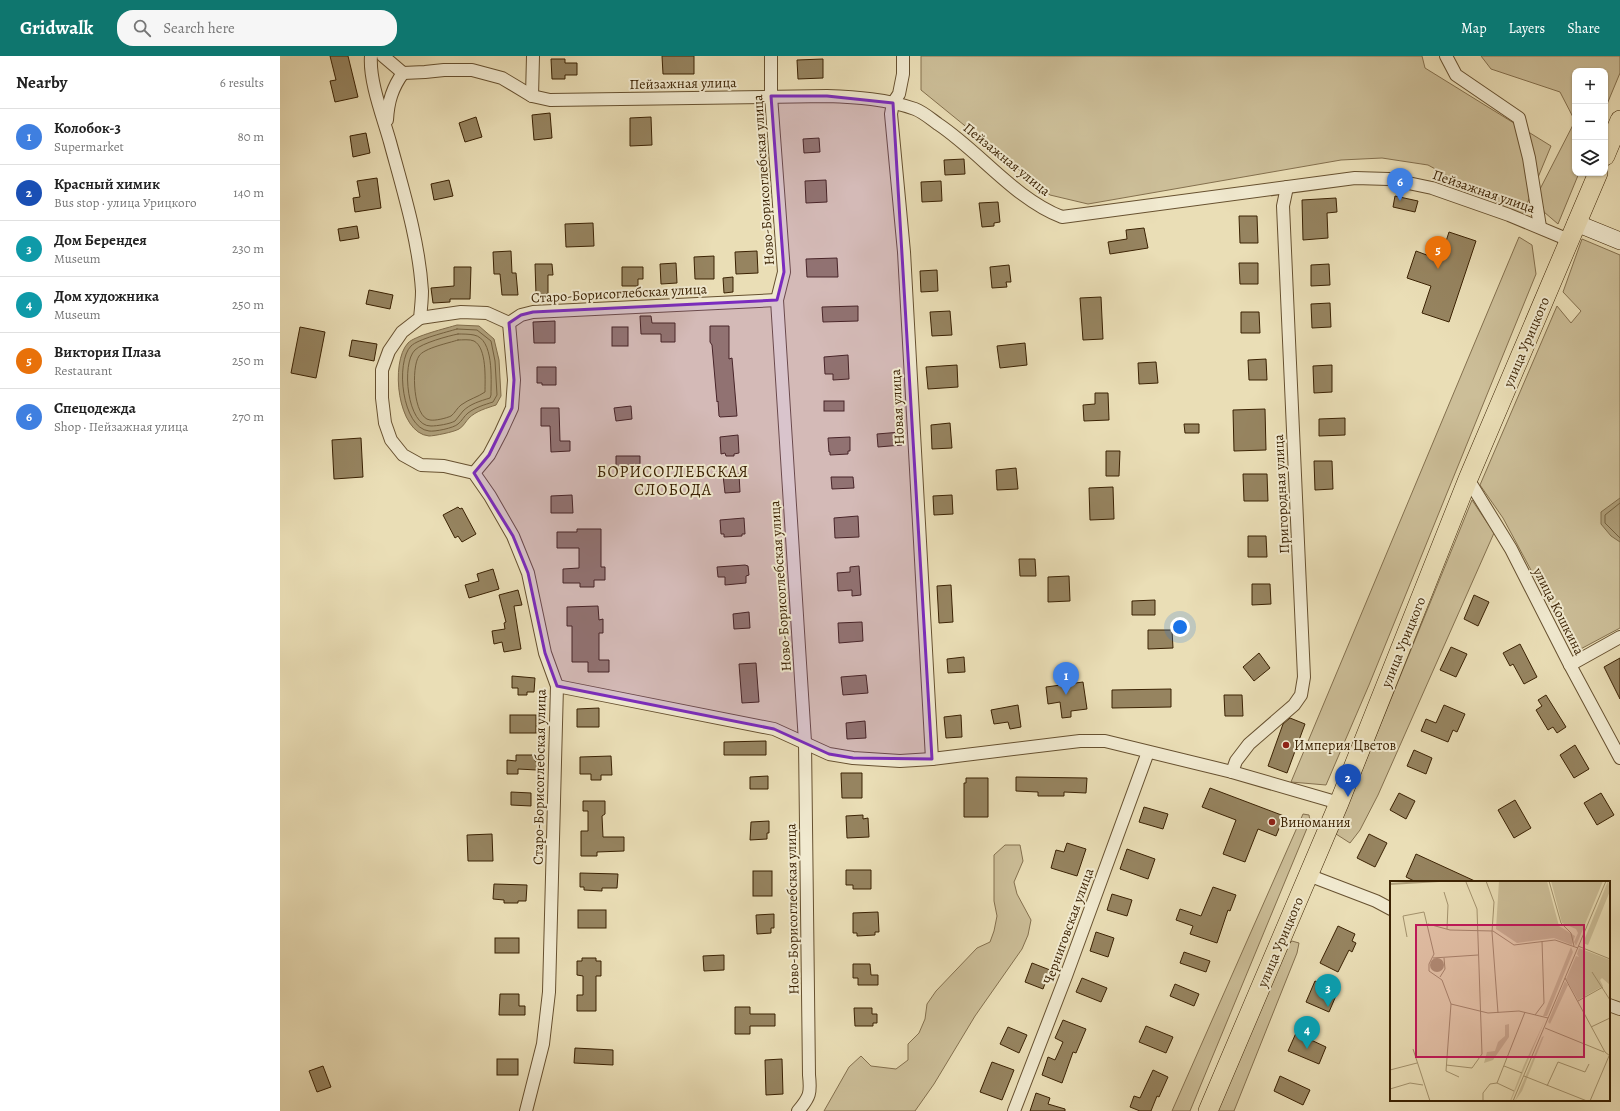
<!DOCTYPE html>
<meta charset="utf-8">
<style>
body{margin:0;font-family:Alegreya,serif;background:#f6f6f6;color:#222}
.controls{position:absolute;right:12px;top:12px;display:grid;overflow:hidden;border-radius:8px;box-shadow:0 1px 3px #0004}
.controls button{width:36px;height:36px;display:grid;place-items:center;padding:0;border:0;border-bottom:1px solid #e0e0e0;background:#fff;color:#222;font:20px sans-serif}
.you{position:absolute;left:900px;top:571px;width:14px;height:14px;margin:-10px;border:3px solid #fff;border-radius:50%;background:#1a73e8;box-shadow:0 0 0 6px #1a73e833}
.badge{display:grid;place-items:center;width:26px;height:26px;border-radius:50%;background:#0f766e;color:#fff;font-size:13px;font-weight:700}
.pin{position:absolute;translate:-50% -33px;filter:drop-shadow(0 1px 2px #0008)}
.pin::after{content:'';position:absolute;top:21px;width:14px;height:12px;background:inherit;clip-path:polygon(0 0,100% 0,50% 100%)}
.list{margin:0;padding:0;list-style:none}
h2{display:flex;justify-content:space-between;align-items:center;height:52px;margin:0;padding:0 16px;font-size:17px}
h2 small{font-size:13px;font-weight:400;color:#767676}
.list li{display:grid;grid-template-columns:26px 1fr auto;gap:12px;align-items:center;box-sizing:border-box;height:56px;padding:0 16px;border-top:1px solid #e0e0e0}
.list b{display:block;font-size:15px;white-space:nowrap}
.list p{margin:0;font-size:13px;white-space:nowrap;color:#767676}
.list em{font-size:13px;font-style:normal;color:#767676}
.icon{flex:none;width:22px;height:22px;fill:none;stroke:currentColor;stroke-width:2;stroke-linecap:round;stroke-linejoin:round}
.map{position:relative;flex:none;width:1340px;height:1055px;overflow:hidden}
header{display:flex;align-items:center;gap:24px;box-sizing:border-box;height:56px;padding:0 20px;background:#0f766e;color:#fff}
header strong{font-size:19px}
nav{display:flex;gap:22px;margin-inline-start:auto;font-size:14px}
.search{width:280px;height:36px;background:#f6f6f6;display:flex;align-items:center;gap:10px;box-sizing:border-box;padding:0 14px;border-radius:16px;color:#767676;font-size:15px}
main{display:flex}
aside{flex:1;background:#fff}
.map>svg:first-child{display:block}
</style>
<header>
<strong>Gridwalk</strong>
<div class="search"><svg class="icon" aria-label="search" viewBox="0 0 24 24"><circle cx="10" cy="10" r="6"/><path d="M15 15l6 6"/></svg>Search here</div>
<nav><a>Map</a><a>Layers</a><a>Share</a></nav>
</header>
<main>
<aside>
<h2>Nearby<small>6 results</small></h2>
<ul class="list">
<li><span class="badge" style="background:#3f7fe0">1</span><div><b>Колобок-3</b><p>Supermarket</p></div><em>80 m</em></li>
<li><span class="badge" style="background:#1a4fb4">2</span><div><b>Красный химик</b><p>Bus stop · улица Урицкого</p></div><em>140 m</em></li>
<li><span class="badge" style="background:#0f9aa8">3</span><div><b>Дом Берендея</b><p>Museum</p></div><em>230 m</em></li>
<li><span class="badge" style="background:#0f9aa8">4</span><div><b>Дом художника</b><p>Museum</p></div><em>250 m</em></li>
<li><span class="badge" style="background:#e8710a">5</span><div><b>Виктория Плаза</b><p>Restaurant</p></div><em>250 m</em></li>
<li><span class="badge" style="background:#3f7fe0">6</span><div><b>Спецодежда</b><p>Shop · Пейзажная улица</p></div><em>270 m</em></li>
</ul>
</aside>
<div class="map">
<svg width="1340" height="1055" viewBox="0 0 1340 1055">
<rect width="100%" height="100%" fill="#eadeb6"/>
<filter id="stains"><feTurbulence type="fractalNoise" baseFrequency=".005" numOctaves="4"/><feColorMatrix values="0 0 0 0 .2 0 0 0 0 .09 0 0 0 0 .02 0 0 0 .5 -.17"/></filter>
<radialGradient id="worn" r=".72"><stop offset=".6" stop-color="#630" stop-opacity="0"/><stop offset="1" stop-color="#630" stop-opacity=".3"/></radialGradient>
<g fill="#ccbe98" stroke="#84704e">
<path d="M641,0H1142L1145,12L1271,90L1242,160L1148,109L1102,102L1061,104L808,148L770,139L641,34Z"/>
<path d="M1201,0H1340V17L1325,53V15H1295V117H1299L1278,168L1264,156L1259,135L1295,65L1280,36L1211,13Z"/>
<path d="M1239,181L1252,189L1256,218L1089,629L1046,729L1011,726Z"/>
<path d="M1302,183L1340,199V572L1295,596L1223,462L1200,429L1277,250L1291,267L1301,255L1283,236Z"/>
<path d="M1192,444L1214,477L1098,739L1080,774L1070,787L1056,778Z"/>
<path d="M1023,758L1029,759L1030,765L910,1055H892Z"/>
<path d="M725,789H740L743,805L734,826L737,838L751,864L748,879L742,893L695,960L654,1028L635,1055H544L569,1011L581,1000L591,1010L616,1013L628,1004V988L639,977L645,963L647,948L656,935L697,892L710,886L714,875L717,860L714,845V799Z"/>
<path d="M1012,885L1019,887L1017,897L954,1055H937L1003,893Z"/>
</g>
<g fill="#ae9e79" stroke="#806c4a">
<path d="M177,269L199,270L214,283L219,304L221,340L216,349C207,352 196,355 189,362C186,365 183,371 179,373C174,376 154,380 149,380C117,377 110,306 128,287C134,280 167,272 177,269Z"/>
<path d="M1340,442V486L1331,480L1321,468V456Z"/>
</g>
<g fill="none" stroke-linecap="round" stroke-linejoin="round">
<g stroke="#74603e" stroke-width="1">
<path d="M177,273L197,274L211,285L215,305L217,339L213,346C204,349 196,351 188,357C184,360 182,365 178,368C174,372 154,376 149,375C122,372 115,306 131,290C138,283 167,276 177,273Z"/>
<path d="M178,278C183,278 189,278 194,279C214,283 211,323 211,339L210,342C200,345 190,348 183,355C180,358 178,362 175,365C170,368 157,370 151,370C127,371 121,307 135,294C142,287 168,280 178,278Z"/>
<path d="M178,284C182,284 190,283 194,285C207,292 205,323 205,336C198,341 189,343 181,349C177,352 175,357 171,360C167,362 155,365 150,364C133,362 131,311 139,300C144,292 169,287 178,284Z"/>
<path d="M1340,447L1325,459V467L1340,482"/>
</g>
</g>
<g fill="#968460" stroke="#3b2203">
<path d="M50,0H68L78,41L55,46L50,25L56,24Z"/>
<path d="M382,0H414V18H383Z"/>
<path d="M271,3H285V7H297V19H285V23H272Z"/>
<path d="M543,3V22L518,23L517,4Z"/>
<path d="M270,57L272,82L254,84L252,59Z"/>
<path d="M196,61L202,81L185,86L179,67Z"/>
<path d="M371,61L372,89L350,90V62Z"/>
<path d="M86,77L90,97L73,101L70,80Z"/>
<path d="M539,82L540,96L524,97L523,83Z"/>
<path d="M684,103L685,118L665,119L664,104Z"/>
<path d="M97,122L101,152L75,156L73,142L80,141L77,125Z"/>
<path d="M169,124L173,140L154,144L151,128Z"/>
<path d="M546,124L547,146L526,147L525,125Z"/>
<path d="M661,125L662,145L642,146L641,126Z"/>
<path d="M1115,140L1138,145L1135,156L1113,151Z"/>
<path d="M1056,142L1057,156L1047,157L1048,182L1023,184L1022,144Z"/>
<path d="M718,146L720,166L714,167V170L702,171L699,147Z"/>
<path d="M959,160H977L978,187H960Z"/>
<path d="M313,167L314,190L286,191L285,168Z"/>
<path d="M77,170L79,182L60,185L58,173Z"/>
<path d="M864,172L868,192L830,198L828,186L847,183L846,174Z"/>
<path d="M1169,176L1196,185L1169,266L1142,257L1151,230L1127,222L1136,195L1160,204Z"/>
<path d="M231,195L232,217H236L238,239H222L220,218H214L213,196Z"/>
<path d="M477,195L478,217L456,218L455,196Z"/>
<path d="M434,200V223H415L414,201Z"/>
<path d="M557,202L558,221H527L526,203Z"/>
<path d="M396,207L397,227L381,228L380,208Z"/>
<path d="M959,207H978V228H960Z"/>
<path d="M255,208H272L273,219H268V238H256Z"/>
<path d="M1049,208L1050,229L1031,230V209Z"/>
<path d="M729,209L731,226H726L727,231L712,232L710,211Z"/>
<path d="M174,211H191L190,243H170V246L153,247L151,232L174,230Z"/>
<path d="M342,211H363V223H358V230H342Z"/>
<path d="M657,214L658,235L641,236L640,215Z"/>
<path d="M453,221V236L444,237L443,222Z"/>
<path d="M89,234L113,239L110,253L86,248Z"/>
<path d="M821,241L823,283L803,284L800,242Z"/>
<path d="M1050,247L1051,271L1032,272L1031,248Z"/>
<path d="M578,250V265L543,266L542,251Z"/>
<path d="M670,255L672,279L652,280L650,256Z"/>
<path d="M961,256H979L980,277H961Z"/>
<path d="M360,260H371L372,267H395V286H381V278H361Z"/>
<path d="M275,265V287H254L253,266Z"/>
<path d="M430,270H449V303L452,302L457,360L440,361L439,360L438,345L437,346L432,289L430,286Z"/>
<path d="M20,271L45,276L36,322L11,317Z"/>
<rect x="332" y="271" width="16" height="19"/>
<path d="M72,284L97,288L94,305L69,300Z"/>
<path d="M745,287L747,309L720,312L717,290Z"/>
<path d="M568,299L569,323L553,324V318H545L544,301Z"/>
<path d="M986,303L987,324H969L968,304Z"/>
<path d="M876,306L878,327L859,328L858,307Z"/>
<path d="M677,309L678,331L648,333L646,311Z"/>
<path d="M1052,309V336L1034,337L1033,310Z"/>
<path d="M257,311H276V329H262V327H257Z"/>
<path d="M815,337H828L829,364L804,365L803,349L815,348Z"/>
<rect x="544" y="345" width="20" height="10"/>
<path d="M351,350L352,363L336,365L334,352Z"/>
<path d="M261,352H279L280,385H290V395L271,396L270,370H261Z"/>
<path d="M985,353L986,394L954,395L953,354Z"/>
<path d="M1065,362V379L1039,380V363Z"/>
<path d="M670,367L672,392L652,393L651,369Z"/>
<path d="M904,368H919V377H905Z"/>
<path d="M621,376L622,389L598,391L597,378Z"/>
<path d="M458,379L459,397L454,398V400H446L445,397L441,398L440,381Z"/>
<path d="M570,381V395H568V398L550,399V396H549L548,382Z"/>
<path d="M81,382L83,421L54,423L52,384Z"/>
<path d="M826,395H840L839,420H826Z"/>
<path d="M336,400H360V412L336,413Z"/>
<path d="M1034,405H1052L1053,433L1035,434Z"/>
<path d="M736,412L738,433L717,434L716,414Z"/>
<path d="M459,418L460,436L445,437L443,419Z"/>
<path d="M963,418H987L988,445H964Z"/>
<path d="M551,421H573L574,432L552,433Z"/>
<path d="M833,431L834,463L810,464L809,432Z"/>
<path d="M292,439L293,457H271V440Z"/>
<path d="M672,439L673,458L654,459L653,440Z"/>
<path d="M178,451L180,453L182,452L196,478L182,486L178,480L175,482L163,459Z"/>
<path d="M578,460L579,481L555,482L554,462Z"/>
<path d="M464,462L465,478H462V480L444,481V478H441L440,464Z"/>
<path d="M297,473H321V511H325V524H314V531H300V527H283V513L299,512V492H277V476H297Z"/>
<path d="M968,480H986L987,501H968Z"/>
<path d="M739,503H755L756,520H740Z"/>
<path d="M465,509L468,510L469,519L466,520V527L445,529V521H438L437,511Z"/>
<path d="M579,510L581,539L572,540V534L558,535L557,517L570,516V511Z"/>
<path d="M213,513L219,533L189,542L185,529L199,525L197,518Z"/>
<path d="M789,520L790,545L768,546V521Z"/>
<path d="M972,528H990L991,548L972,549Z"/>
<path d="M671,529L673,566L659,567L657,530Z"/>
<path d="M238,534L242,549L234,550L241,593L224,596L222,586L214,588L212,575L225,573L224,567L226,566L219,539Z"/>
<path d="M1194,539L1209,546L1198,570L1184,563Z"/>
<path d="M875,544V559H852V545Z"/>
<path d="M318,550L319,564L323,563V577H319V604H329V616H308V606H292V570H287V551Z"/>
<path d="M469,556L470,572L454,573L453,558Z"/>
<path d="M582,566L583,585L559,587L558,567Z"/>
<path d="M868,574H892L893,592L868,593Z"/>
<path d="M1240,588L1257,621L1244,628L1233,608L1230,610L1223,597Z"/>
<path d="M1171,591L1187,598L1176,621L1160,614Z"/>
<path d="M979,597L990,612L974,625L963,611Z"/>
<path d="M684,601L685,616L668,617L667,603Z"/>
<path d="M1340,602V643L1324,611Z"/>
<path d="M476,607L479,646L462,647L459,608Z"/>
<path d="M586,619L588,637L563,639L561,621Z"/>
<path d="M232,620L255,622L254,636H247V639H238V632H232Z"/>
<path d="M803,626L807,653L791,655V661L782,662L780,646L768,648L766,631Z"/>
<path d="M891,633V651L832,652V634Z"/>
<path d="M944,639H962L963,660H945Z"/>
<path d="M1266,639L1286,671L1277,677L1273,671L1268,674L1256,654L1262,650L1258,644Z"/>
<path d="M738,649L741,671L730,673L728,666L714,668L711,654Z"/>
<path d="M1164,649L1185,658L1177,676L1173,674L1168,686L1141,675L1146,663L1156,667Z"/>
<path d="M319,652V671H297V653Z"/>
<rect x="230" y="659" width="26" height="18"/>
<path d="M681,659L682,681L666,682L664,661Z"/>
<path d="M1010,662L1025,668L1007,717L988,710L1003,668Z"/>
<path d="M585,665L586,682L567,683L566,667Z"/>
<path d="M486,685V699H444V686Z"/>
<path d="M1295,689L1309,713L1294,722L1280,699Z"/>
<path d="M1134,694L1152,702L1146,718L1127,710Z"/>
<path d="M236,699H255V705H257V714L238,713V718H227V704L236,705Z"/>
<path d="M331,700L332,719H321V724H311V718H300V701Z"/>
<path d="M561,717H582V742H562Z"/>
<path d="M488,720V733H470V721Z"/>
<path d="M736,721L807,722L806,737L784,736V740H758V736L736,735Z"/>
<path d="M686,722H708V761H684V727H686Z"/>
<path d="M930,732L1004,760L996,780L978,773L965,806L943,798L956,764L922,751Z"/>
<path d="M231,736L251,737V750L231,749Z"/>
<path d="M1119,737L1135,745L1126,763L1110,754Z"/>
<path d="M1321,737L1334,759L1317,769L1304,747Z"/>
<path d="M1235,744L1251,772L1234,782L1218,754Z"/>
<path d="M303,745H325V758L322,760L323,781H344V795L317,796V800H301V775H308V755H303Z"/>
<path d="M864,751L888,758L883,773L859,766Z"/>
<path d="M583,759V763L588,762L589,781L567,782L566,760Z"/>
<path d="M489,765V777H487V783L470,784L471,766Z"/>
<path d="M212,778L213,805H188L187,779Z"/>
<path d="M1089,778L1107,787L1095,811L1077,802Z"/>
<path d="M787,787L806,793L797,820L771,812L776,794L784,796Z"/>
<path d="M847,793L875,803L868,823L840,813Z"/>
<path d="M1136,798L1197,826H1136L1126,821Z"/>
<path d="M566,814H591V833H573V829H566Z"/>
<rect x="473" y="815" width="19" height="25"/>
<path d="M300,817L338,818L337,832H322V835L304,834V831H300Z"/>
<path d="M214,828L247,829L246,845H238V847H224V844L213,843Z"/>
<path d="M933,831L956,839L950,855L948,854L937,887L910,878L913,870L896,864L900,853L921,860Z"/>
<path d="M832,838L852,844L847,860L827,854Z"/>
<rect x="298" y="854" width="28" height="18"/>
<path d="M598,856L599,876H595V879L577,880V877H573V857Z"/>
<path d="M494,858V872H491V877L477,878L476,859Z"/>
<path d="M1058,870L1075,878L1072,885L1076,887L1072,896L1069,894L1058,916L1040,907Z"/>
<path d="M816,876L834,882L828,901L810,895Z"/>
<rect x="215" y="882" width="24" height="15"/>
<path d="M904,896L930,905L926,916L900,907Z"/>
<path d="M444,899V914L424,915L423,900Z"/>
<path d="M302,902H316V905H321V920H316V955H297V939H303V920L297,919V905H302Z"/>
<path d="M752,907L770,914L763,933L745,926Z"/>
<path d="M573,908H590L591,919H598V929H578V922H573Z"/>
<path d="M802,922L827,932L821,946L796,936Z"/>
<path d="M1035,925L1058,935L1049,956L1026,946Z"/>
<path d="M895,928L919,938L914,950L890,940Z"/>
<path d="M220,938H239V950H245V959H219Z"/>
<path d="M455,951H470V958H495V970H470V978H455Z"/>
<path d="M574,952H592V958H597V967H593V970H575Z"/>
<path d="M783,964L806,973L796,997L793,996L782,1027L762,1019L768,1001L775,1004L783,986L775,982Z"/>
<path d="M866,970L893,981L886,997L859,986Z"/>
<path d="M728,971L747,979L739,997L720,988Z"/>
<path d="M1016,977L1046,991L1039,1008L1008,995Z"/>
<path d="M295,992L333,994V1009L294,1007Z"/>
<rect x="217" y="1003" width="21" height="16"/>
<path d="M502,1003L503,1038L486,1039L485,1004Z"/>
<path d="M712,1006L734,1014L722,1044L700,1036Z"/>
<path d="M43,1010L51,1031L37,1036L29,1015Z"/>
<path d="M873,1014L888,1021L879,1041L877,1040L871,1055H860L850,1051L854,1040L860,1042Z"/>
<path d="M1000,1020L1030,1034L1023,1049L994,1035Z"/>
<path d="M756,1037L770,1042L768,1048L785,1053V1055H750Z"/>
</g>
<g fill="none" stroke-linecap="round" stroke-linejoin="round">
<defs>
<g id="minor">
<path d="M91,0C89,25 103,61 110,86C123,134 139,185 142,235C142,243 141,253 140,262L122,276L109,295L102,314V342L105,367L111,384L123,399L141,409L164,410L194,417L210,440L233,480L248,517L265,597L277,630L269,936L263,988L246,1055"/>
<path d="M103,0L123,17L145,16L164,14H192L222,22L252,40L270,44L547,40C576,41 607,43 635,53C643,56 651,63 658,68C700,96 735,143 782,161L1075,122L1109,123L1152,132L1229,159L1289,184"/>
<path d="M491,0V40L504,216L497,244L525,686L529,1019C531,1037 530,1041 518,1055"/>
<path d="M623,0V18L619,38L613,47L611,58L624,196L652,703"/>
<path d="M1166,0L1176,19L1239,62L1249,102L1260,171"/>
<path d="M252,40L253,0"/>
<path d="M107,64C108,46 112,32 123,17"/>
<path d="M140,262L181,256L207,257L229,267L241,259L253,256L497,244"/>
<path d="M194,417L209,399L221,376L232,352L234,324L229,267"/>
<path d="M1188,423L1231,493L1290,609L1340,702"/>
<path d="M1290,609L1340,581"/>
<path d="M277,630L494,673L549,698L573,702L620,705L652,703L800,685H825L952,716L1059,747"/>
<path d="M952,716L956,705L969,688L1014,649L1021,639L1024,621L1003,150L1007,131"/>
<path d="M1028,819L1096,845L1111,853"/>
<path d="M1329,949L1340,953"/>
<path d="M734,1055L786,920L868,696"/>
</g>
<path id="secondary" d="M1296,167L1340,185"/>
<g id="primary">
<path d="M1325,100L1340,64"/>
<path d="M928,1055L1059,747L1188,423L1318,117"/>
</g>
</defs>
<use href="#minor" stroke="#675130" stroke-width="14"/>
<use href="#secondary" stroke="#3b2203" stroke-width="18"/>
<use href="#primary" stroke="#3b2203" stroke-width="20"/>
<use href="#minor" stroke="#f1ead0" stroke-width="12"/>
<use href="#secondary" stroke="#f1ead0" stroke-width="17"/>
<use href="#primary" stroke="#eadeb6" stroke-width="19"/>
</g>
<path fill="#7b2cbf" fill-opacity="0.2" stroke="#7b2cbf" stroke-width="3" stroke-linejoin="round" d="M491,40H547L613,47L652,703L573,702L549,698L494,673L277,630L265,597L248,517L233,480L194,417L209,399L232,352L234,324L229,267L241,259L253,256L497,244L504,216Z"/>
<g fill="#8f2418" stroke="#f1ead0" stroke-width="1.5">
<circle cx="1006" cy="689" r="4"/>
<circle cx="992" cy="766" r="4"/>
</g>
<g text-anchor="middle" stroke-width="4" stroke-linejoin="round" paint-order="stroke">
<g font-size="14" fill="#3b2203" stroke="#f1ead0">
<text transform="translate(403 27) rotate(-1)" y="5">Пейзажная улица</text>
<text transform="translate(727 103) rotate(39)" y="5">Пейзажная улица</text>
<text transform="translate(483 124) rotate(-94)" y="5">Ново-Борисоглебская улица</text>
<text transform="translate(1204 135) rotate(19)" y="5">Пейзажная улица</text>
<text transform="translate(339 237) rotate(-3)" y="5">Старо-Борисоглебская улица</text>
<text transform="translate(1246 286) rotate(-67)" y="5">улица Урицкого</text>
<text transform="translate(617 351) rotate(-93)" y="5">Новая улица</text>
<text transform="translate(1001 438) rotate(-93)" y="5">Пригородная улица</text>
<text transform="translate(500 530) rotate(-94)" y="5">Ново-Борисоглебская улица</text>
<text transform="translate(1279 555) rotate(63)" y="5">улица Кошкина</text>
<text transform="translate(1123 586) rotate(-68)" y="5">улица Урицкого</text>
<text transform="translate(259 721) rotate(-89)" y="5">Старо-Борисоглебская улица</text>
<text transform="translate(512 853) rotate(-91)" y="5">Ново-Борисоглебская улица</text>
<text transform="translate(788 870) rotate(-70)" y="5">Черниговская улица</text>
<text transform="translate(1000 886) rotate(-67)" y="5">улица Урицкого</text>
</g>
<g font-size="14" fill="#3b2203" stroke="#f1ead0" text-anchor="start">
<text x="1014" y="694">Империя Цветов</text>
<text x="1000" y="771">Виномания</text>
</g>
<g font-size="16" letter-spacing="1" fill="#3b2203" stroke="#f1ead0">
<text x="393" y="421">БОРИСОГЛЕБСКАЯ<tspan x="393" dy="18">СЛОБОДА</tspan></text>
</g>
</g>
<g transform="translate(1110 825)">
<rect width="220" height="220" fill="#eadeb6"/>
<path d="M109,0H157L169,45L185,55L182,64L164,57L127,62L106,48ZM161,0H213L186,65L184,61L188,52L186,48L172,42ZM218,0L220,10L198,64L193,62ZM181,66L183,71L162,123L157,135H153ZM189,67L220,79V104L212,97L210,99L213,105L188,119L176,98L186,75L189,76L187,73ZM175,100L178,104L160,143L158,141ZM155,139L121,220H120L134,184ZM119,143V156L103,179L94,182L97,171L105,170L108,161L115,155V144ZM154,155L132,210L125,220L152,156Z" fill="#ccbe98"/>
<path d="M40 84a7 7 0 1 1 14 0a7 7 0 1 1-14 0Z" fill="#ae9e79"/>
<path fill="none" stroke="#ae9e79" stroke-width="2" d="M0,3L49,0"/>
<path fill="none" stroke="#a4936e" stroke-width="1" d="M96,0L104,21L102,51L108,132M159,0L171,42L181,52L184,65M54,11L58,24L57,48M38,43L60,49L103,50L124,64L165,59L188,67M17,56L13,35L34,31L44,73L39,83V90L52,99L61,123L56,190L69,196M188,65L220,78M43,77L88,74M202,91L220,119M50,96L55,88L54,77M175,97L215,171L220,175M188,120L213,106M61,123L98,132L129,130L158,137M145,134L154,122L152,60M201,146L220,137M155,147L214,171M23,168L40,220M56,184L82,187L92,173L87,28L76,1M114,185L132,192M0,189L27,182M134,195L197,220M107,202L124,210M157,205L168,181L195,191L199,183M0,208L20,202L33,204M93,220V212L100,203L107,202L135,131M123,220L216,0M200,220L219,175"/>
<path fill="#c2185b" fill-opacity="0.15" stroke="#c2185b" stroke-width="2" d="M26,44H194V176H26Z"/>
<rect width="220" height="220" fill="none" stroke="#3b2203" stroke-width="2"/>
</g>
<rect width="100%" height="100%" filter="url(#stains)"/>
<rect width="100%" height="100%" fill="url(#worn)"/>
</svg>
<div class="controls">
<button>+</button>
<button>−</button>
<button><svg class="icon" aria-label="layers" viewBox="0 0 24 24"><path d="M12 4l9 5-9 5-9-5zM3 14l9 5 9-5"/></svg></button>
</div>
<div class="you"></div>
<div class="pin badge" style="left:786px;top:639px;background:#3f7fe0">1</div>
<div class="pin badge" style="left:1068px;top:741px;background:#1a4fb4">2</div>
<div class="pin badge" style="left:1048px;top:951px;background:#0f9aa8">3</div>
<div class="pin badge" style="left:1027px;top:993px;background:#0f9aa8">4</div>
<div class="pin badge" style="left:1158px;top:213px;background:#e8710a">5</div>
<div class="pin badge" style="left:1120px;top:145px;background:#3f7fe0">6</div>
</div>
</main>
